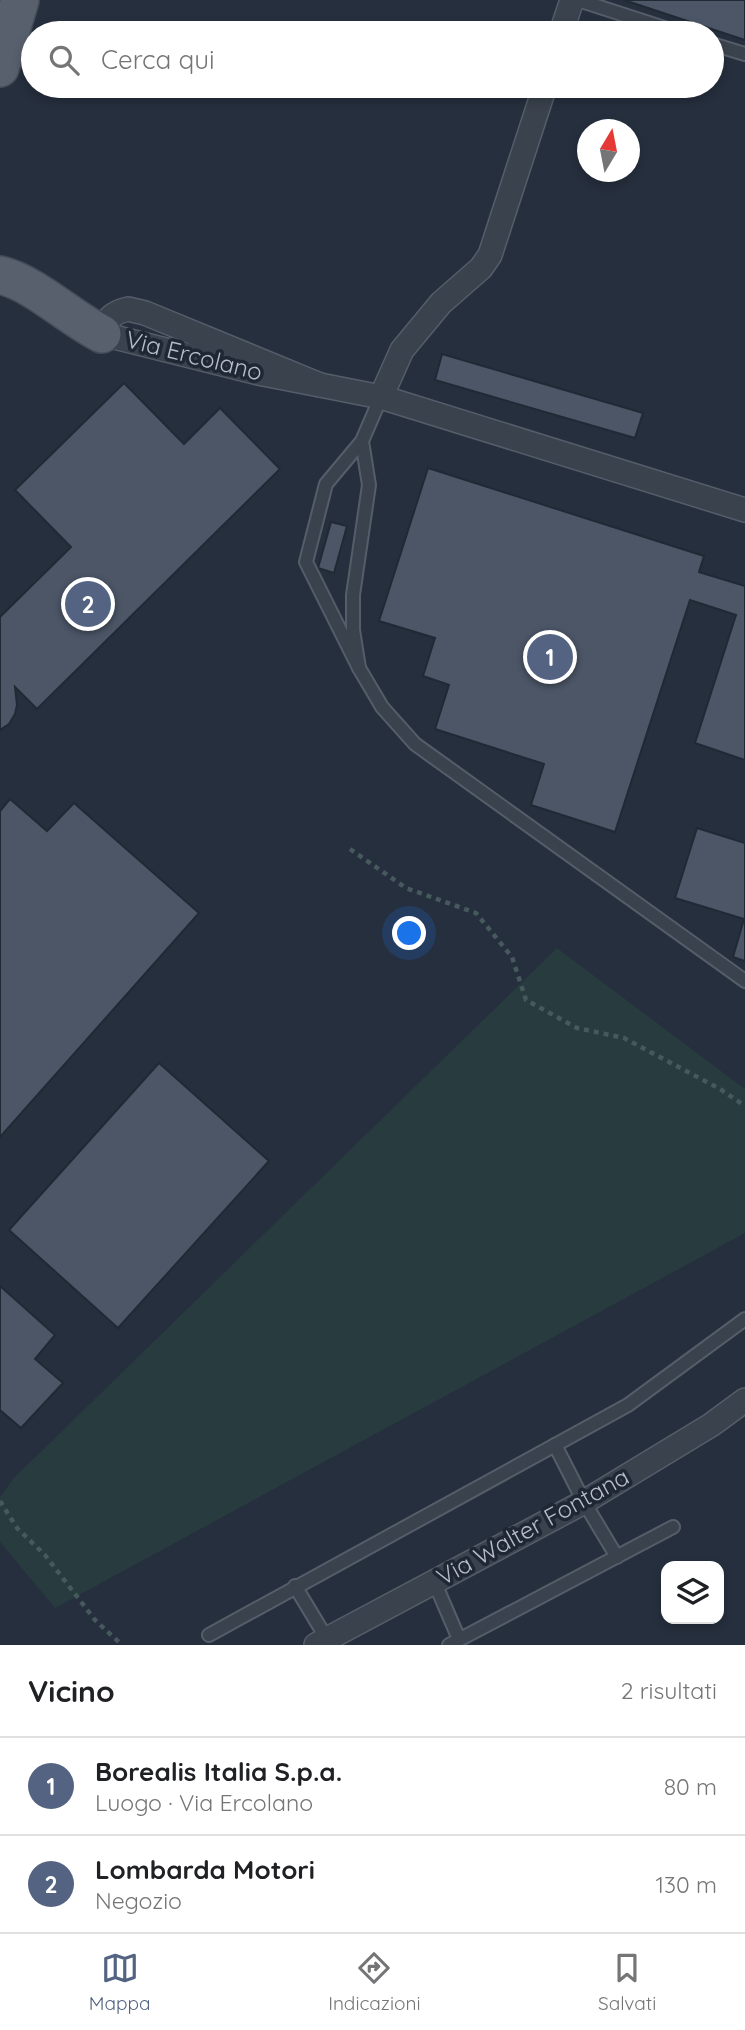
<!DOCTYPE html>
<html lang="it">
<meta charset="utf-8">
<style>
body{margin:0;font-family:Quicksand,sans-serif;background:#f2f2f2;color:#202124}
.controls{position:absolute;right:21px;bottom:21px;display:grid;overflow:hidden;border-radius:14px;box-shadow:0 4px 10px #0003}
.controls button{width:63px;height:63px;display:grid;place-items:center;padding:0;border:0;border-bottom:2px solid #e0e0e0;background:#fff;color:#202124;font:35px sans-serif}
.compass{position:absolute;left:577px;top:119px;width:63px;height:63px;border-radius:50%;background:#fff;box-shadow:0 4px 10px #0003;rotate:10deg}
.you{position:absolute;left:410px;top:934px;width:24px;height:24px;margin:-18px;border:5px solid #fff;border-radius:50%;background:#1a73e8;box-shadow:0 0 0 10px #1a73e833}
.badge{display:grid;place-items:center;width:46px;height:46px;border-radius:50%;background:#536381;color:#fff;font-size:23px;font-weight:700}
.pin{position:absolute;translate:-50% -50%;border:4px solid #fff;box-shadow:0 2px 7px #0006}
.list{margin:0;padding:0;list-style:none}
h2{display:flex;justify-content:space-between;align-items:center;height:91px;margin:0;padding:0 28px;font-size:30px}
h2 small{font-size:23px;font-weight:400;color:#757577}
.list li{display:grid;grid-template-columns:46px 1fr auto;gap:21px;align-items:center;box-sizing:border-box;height:98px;padding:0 28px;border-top:2px solid #e0e0e0}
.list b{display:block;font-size:26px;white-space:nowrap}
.list p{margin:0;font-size:23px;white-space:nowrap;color:#757577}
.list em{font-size:23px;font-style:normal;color:#757577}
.icon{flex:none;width:38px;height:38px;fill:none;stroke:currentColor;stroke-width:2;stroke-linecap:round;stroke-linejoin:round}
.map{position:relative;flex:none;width:745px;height:1645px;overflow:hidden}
.search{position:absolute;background:#fff;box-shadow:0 4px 10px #0003;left:21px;right:21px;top:21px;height:77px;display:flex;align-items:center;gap:18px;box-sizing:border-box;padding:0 24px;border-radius:38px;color:#757577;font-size:26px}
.sheet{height:287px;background:#fff}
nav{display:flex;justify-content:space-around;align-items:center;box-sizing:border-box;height:98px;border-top:2px solid #e0e0e0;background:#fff;font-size:19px;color:#757577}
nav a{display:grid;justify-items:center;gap:4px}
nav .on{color:#536381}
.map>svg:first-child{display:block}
</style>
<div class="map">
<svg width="745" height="1645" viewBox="0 0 745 1645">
<rect width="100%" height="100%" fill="#262f3e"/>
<path fill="#283c3f" d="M557,948L745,1089V1233L55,1608L0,1542V1497L13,1479Z"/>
<g fill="#4c5667" stroke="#212935" stroke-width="2">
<path d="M624,0H745V40Z"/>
<path d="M442,354L643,413L635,438L435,380Z"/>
<path d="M124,383L184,444L220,408L280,469L37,709L15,687L17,705L15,714L9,724L0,730V617L71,547L15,490Z"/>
<path d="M428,468L704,556L699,572L745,586V760L695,743L736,615L690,600L615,832L531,805L544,764L435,729L449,685L423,676L435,638L379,621Z"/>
<path d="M331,522L347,526L334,573L318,568Z"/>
<path d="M10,799L47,831L74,803L199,913L0,1137V811Z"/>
<path d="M697,828L745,843V961L733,957L744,919L675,898Z"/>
<path d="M159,1063L269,1161L118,1328L9,1230Z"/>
<path d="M0,1286L55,1335L35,1359L63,1383L21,1428L0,1410Z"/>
</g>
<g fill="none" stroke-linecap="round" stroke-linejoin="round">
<defs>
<g id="service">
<path d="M578,0L680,33"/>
<path d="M712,44L745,54"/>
<path d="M362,441L369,485L353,595V630L359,668L306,562L326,484L362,441L381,397"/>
<path d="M359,668L382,707L415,744L745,981"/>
<path d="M555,1445L584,1502L617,1557"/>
<path d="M434,1581L459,1639"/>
<path d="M295,1586L327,1639"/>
<path d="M209,1635L628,1405L745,1319"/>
<path d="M449,1645L673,1527"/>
</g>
<g id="minor">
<path d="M561,33L572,0"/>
<path d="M128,309L145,313L320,385L258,373L102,334C107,318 112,313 128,309Z"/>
<path d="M320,385L381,397L745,510"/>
<path d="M381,397L402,350L441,303L481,268L490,255L545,86"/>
<path d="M316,1645L584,1502L711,1425L745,1400"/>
</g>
<g id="primary">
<path d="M0,68L20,0"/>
<path d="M0,275C36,284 68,317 102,334"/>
</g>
</defs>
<use href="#service" stroke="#555d69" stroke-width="16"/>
<use href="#minor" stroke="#555d69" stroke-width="26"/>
<use href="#primary" stroke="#434b57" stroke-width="40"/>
<g stroke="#46595c" stroke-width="4.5" stroke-dasharray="5 5" stroke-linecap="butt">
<path d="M350,849L406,888L476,913L512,957L526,1000L577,1028L624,1038L720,1089L745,1106"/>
<path d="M0,1501L17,1528L45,1555L95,1620L122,1645"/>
</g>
<use href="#service" stroke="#3a424e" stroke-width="12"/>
<use href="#minor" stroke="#3a424e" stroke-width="23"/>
<use href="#primary" stroke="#58606e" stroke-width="37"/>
</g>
<g text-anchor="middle" stroke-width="7" stroke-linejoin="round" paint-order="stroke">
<g font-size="24" fill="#b6bdc9" stroke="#1f2734">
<text transform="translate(194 356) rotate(14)" y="8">Via Ercolano</text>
<text transform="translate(533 1527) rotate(-29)" y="8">Via Walter Fontana</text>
</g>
</g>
</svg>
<div class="controls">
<button><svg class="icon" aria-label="layers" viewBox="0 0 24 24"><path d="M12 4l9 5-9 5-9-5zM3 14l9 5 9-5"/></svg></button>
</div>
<svg class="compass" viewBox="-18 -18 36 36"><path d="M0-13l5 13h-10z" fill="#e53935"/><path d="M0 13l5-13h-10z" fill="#757577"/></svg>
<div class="you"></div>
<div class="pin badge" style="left:550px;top:657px">1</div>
<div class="pin badge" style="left:88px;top:604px">2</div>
<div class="search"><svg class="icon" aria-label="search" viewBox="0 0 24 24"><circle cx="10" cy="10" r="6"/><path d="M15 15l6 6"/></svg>Cerca qui</div>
</div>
<section class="sheet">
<h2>Vicino<small>2 risultati</small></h2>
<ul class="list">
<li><span class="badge">1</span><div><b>Borealis Italia S.p.a.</b><p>Luogo · Via Ercolano</p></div><em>80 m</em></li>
<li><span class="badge">2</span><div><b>Lombarda Motori</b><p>Negozio</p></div><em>130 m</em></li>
</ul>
</section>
<nav>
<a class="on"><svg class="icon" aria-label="map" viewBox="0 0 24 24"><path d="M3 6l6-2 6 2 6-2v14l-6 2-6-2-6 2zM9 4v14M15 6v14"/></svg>Mappa</a>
<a><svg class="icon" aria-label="directions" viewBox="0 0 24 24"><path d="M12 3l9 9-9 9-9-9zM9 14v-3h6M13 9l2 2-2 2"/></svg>Indicazioni</a>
<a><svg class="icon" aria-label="saved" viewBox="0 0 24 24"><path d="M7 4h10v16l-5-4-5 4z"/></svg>Salvati</a>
</nav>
